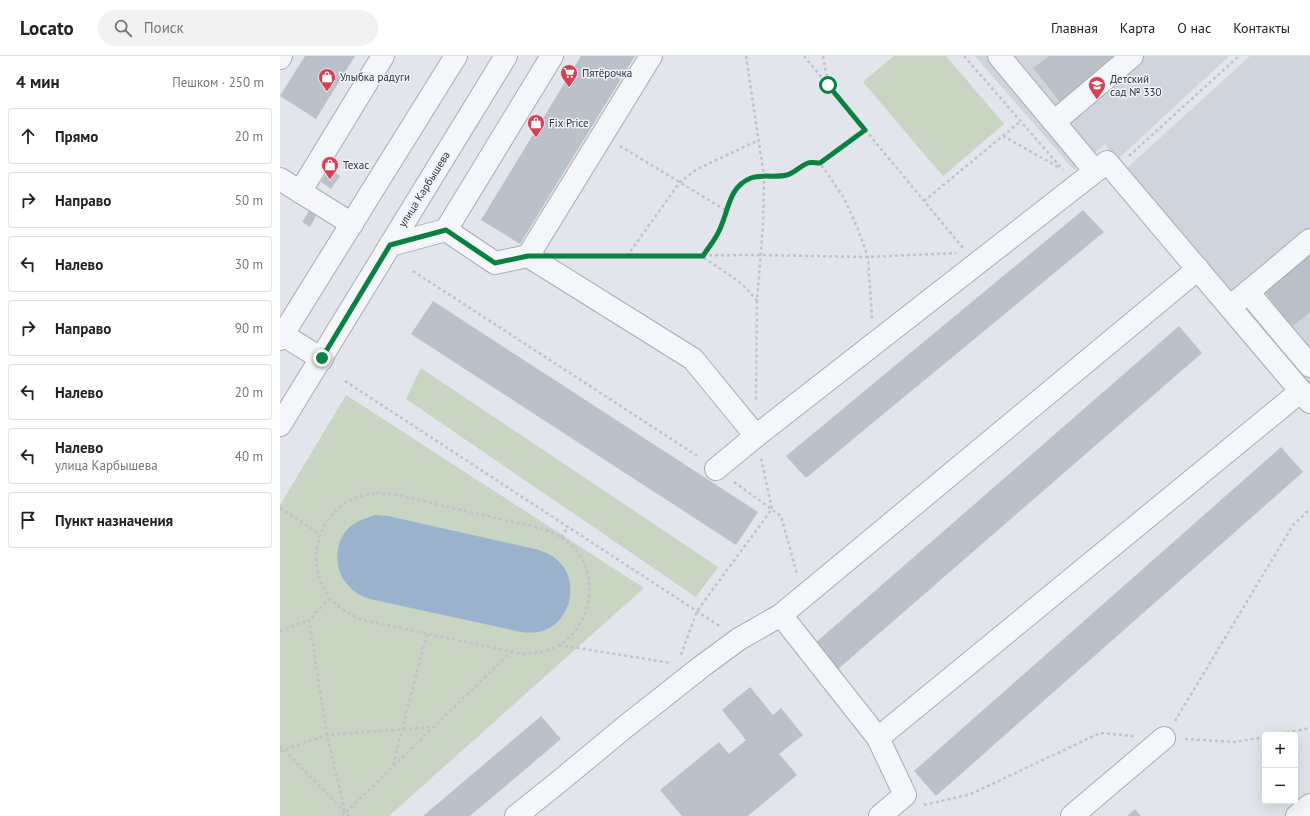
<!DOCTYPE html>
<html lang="ru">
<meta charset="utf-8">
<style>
body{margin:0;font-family:"PT Sans",sans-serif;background:#f2f2f2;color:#222}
.controls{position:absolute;right:12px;bottom:12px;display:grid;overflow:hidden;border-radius:4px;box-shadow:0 4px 16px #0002}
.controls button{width:36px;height:36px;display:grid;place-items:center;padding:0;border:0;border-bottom:1px solid #e0e0e0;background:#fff;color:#222;font:20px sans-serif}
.stop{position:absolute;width:12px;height:12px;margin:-9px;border:3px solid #0b8043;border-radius:50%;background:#fff}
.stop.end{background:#0b8043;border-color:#fff;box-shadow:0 1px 4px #0008}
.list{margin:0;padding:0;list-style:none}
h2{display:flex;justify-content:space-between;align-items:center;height:52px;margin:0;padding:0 16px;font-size:17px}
h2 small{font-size:13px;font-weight:400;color:#767676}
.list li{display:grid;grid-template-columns:26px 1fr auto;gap:12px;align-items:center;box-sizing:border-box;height:56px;margin:0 8px 8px;padding:0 8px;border:1px solid #e0e0e0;border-radius:4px}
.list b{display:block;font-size:15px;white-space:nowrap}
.list p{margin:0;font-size:13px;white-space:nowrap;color:#767676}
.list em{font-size:13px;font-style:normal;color:#767676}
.icon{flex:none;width:22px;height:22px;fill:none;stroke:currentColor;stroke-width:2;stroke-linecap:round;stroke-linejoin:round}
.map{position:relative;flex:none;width:1030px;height:760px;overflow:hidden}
header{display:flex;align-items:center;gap:24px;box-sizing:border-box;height:56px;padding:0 20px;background:#fff;border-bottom:1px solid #e0e0e0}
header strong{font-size:19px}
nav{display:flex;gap:22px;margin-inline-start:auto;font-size:14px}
.search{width:280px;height:36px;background:#f2f2f2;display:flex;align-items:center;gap:10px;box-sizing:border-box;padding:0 14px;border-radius:22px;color:#767676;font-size:15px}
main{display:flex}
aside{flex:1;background:#fff}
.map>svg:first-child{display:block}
</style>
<header>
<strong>Locato</strong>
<div class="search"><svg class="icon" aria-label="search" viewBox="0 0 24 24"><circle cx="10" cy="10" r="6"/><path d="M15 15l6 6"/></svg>Поиск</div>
<nav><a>Главная</a><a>Карта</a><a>О нас</a><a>Контакты</a></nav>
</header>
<main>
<aside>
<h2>4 мин<small>Пешком · 250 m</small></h2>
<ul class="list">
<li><svg class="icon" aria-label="ahead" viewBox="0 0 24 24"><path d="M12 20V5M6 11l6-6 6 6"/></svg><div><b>Прямо</b></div><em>20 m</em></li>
<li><svg class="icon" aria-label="right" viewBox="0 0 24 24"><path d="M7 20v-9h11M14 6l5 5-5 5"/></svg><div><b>Направо</b></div><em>50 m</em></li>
<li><svg class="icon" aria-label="left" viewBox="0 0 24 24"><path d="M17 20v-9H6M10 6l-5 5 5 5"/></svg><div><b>Налево</b></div><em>30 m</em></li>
<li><svg class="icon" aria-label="right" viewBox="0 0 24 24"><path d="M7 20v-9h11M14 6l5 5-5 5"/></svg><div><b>Направо</b></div><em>90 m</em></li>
<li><svg class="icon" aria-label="left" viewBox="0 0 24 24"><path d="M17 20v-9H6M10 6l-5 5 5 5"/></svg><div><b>Налево</b></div><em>20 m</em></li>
<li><svg class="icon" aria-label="left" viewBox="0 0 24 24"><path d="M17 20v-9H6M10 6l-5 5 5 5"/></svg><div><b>Налево</b><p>улица Карбышева</p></div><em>40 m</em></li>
<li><svg class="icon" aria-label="arrive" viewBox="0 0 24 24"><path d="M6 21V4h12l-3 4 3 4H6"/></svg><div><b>Пункт назначения</b></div></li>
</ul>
</aside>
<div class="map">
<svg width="1030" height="760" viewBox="0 0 1030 760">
<rect width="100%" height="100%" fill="#e2e5eb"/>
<g fill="#d0d4dd">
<path d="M695,0H949L837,104L825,88L794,114Z"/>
<path d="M970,0H1030V330L847,112Z"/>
</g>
<g fill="#c7d5c2">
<path d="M614,0H666L724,68L663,120L583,26Z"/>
<path d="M141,312L438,511L416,541L126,343Z"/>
<path d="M66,339L364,532L109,760H0V449Z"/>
</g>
<path fill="#9bb2cd" d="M95,459L108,460L259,494C267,497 274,500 280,507C299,526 291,564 265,574C257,577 249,577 241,576L90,543C81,540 75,537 69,530C52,514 54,483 72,469C79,464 87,462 95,459Z"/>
<g fill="#bbc1cb">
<path d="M25,0H75L36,63L0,40Z"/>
<path d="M301,0H355L240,188L201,164Z"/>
<path d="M769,0H840L781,47L753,12Z"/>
<path d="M49,113L60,120L51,133L41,126Z"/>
<path d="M31,152L38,156L30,171L22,166Z"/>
<path d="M803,154L824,176L526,422L506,400Z"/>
<path d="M1030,199V256L1012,271L984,235Z"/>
<path d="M153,245L478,456L456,489L131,278Z"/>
<path d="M899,270L922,297L557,614L534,588Z"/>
<path d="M1001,391L1023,416L656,740L634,715Z"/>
<path d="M470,631L493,659L501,652L523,679L499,698L517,719L468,760H402L380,734L439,686L449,698L466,684L442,654Z"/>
<path d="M261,660L281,683L228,728L190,760H143Z"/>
<path d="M855,753L861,760H847Z"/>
</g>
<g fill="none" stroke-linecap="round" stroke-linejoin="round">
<defs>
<g id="minor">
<path d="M719,0L815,115"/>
<path d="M0,2L1,0"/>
<path d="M774,66L852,0"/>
<path d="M0,123L72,168"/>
<path d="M20,136L103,0"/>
<path d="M166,174L272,0"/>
<path d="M110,189L166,174L215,207L248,200L413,303L476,380L827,106L1030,346"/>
<path d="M248,200L371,0"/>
<path d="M968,236L1030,310"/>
<path d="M950,251L1030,184"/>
<path d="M0,277L42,303"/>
<path d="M0,283L176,0"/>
<path d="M0,369L226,0"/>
<path d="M436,413L476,380"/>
<path d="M501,559L598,682"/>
<path d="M236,760L281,724L345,671L421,611L459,583L501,559L918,213"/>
<path d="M600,760L625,739L598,682L1021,335"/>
<path d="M792,760L884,682"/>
<path d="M1017,760L1030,749"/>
</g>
</defs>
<use href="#minor" stroke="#a7acb6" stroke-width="24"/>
<g stroke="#c0c3ca" stroke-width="2.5" stroke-dasharray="3 3" stroke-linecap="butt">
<path d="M466,0L484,120L483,169L477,245L476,346"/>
<path d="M524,0L683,192"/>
<path d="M543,0L548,27"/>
<path d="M684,0L783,114"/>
<path d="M723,80L780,112"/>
<path d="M340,90L447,155"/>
<path d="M849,100L959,0"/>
<path d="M540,107L585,73"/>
<path d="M644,145L741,65"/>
<path d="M291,200L480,199L588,201L676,197"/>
<path d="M347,200L400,126L417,113L479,84"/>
<path d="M133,215L419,401"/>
<path d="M477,245L466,232L458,225L423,201C428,192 435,184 439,175C449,155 448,131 471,122C482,118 495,121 507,119C515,117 520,110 528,107C531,106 536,107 540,107L564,142L577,171L588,201L592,263"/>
<path d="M65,325L441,571"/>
<path d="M454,426L501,460L517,518"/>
<path d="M96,437L117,439L264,473C275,478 286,483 295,493C320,522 311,570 279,589C268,596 256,597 243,598L83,564C71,558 59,553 50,542C28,515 33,472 60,451C70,442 83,439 96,437Z"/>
<path d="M0,452L40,478"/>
<path d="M281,481L288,471"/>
<path d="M50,542L29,564L47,679L65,756"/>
<path d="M0,575L29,564"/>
<path d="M279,589L391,607"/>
<path d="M401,599L417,555L492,453L481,402"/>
<path d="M895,665L1013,469L1030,453"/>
<path d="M995,679L1030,672"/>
<path d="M905,683L955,686L985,681"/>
<path d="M0,690L69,760"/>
<path d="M0,695L47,679L152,671"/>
<path d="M113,709L147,577"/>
<path d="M644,749L691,738L820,677L854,680"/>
<path d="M62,760L231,596"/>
</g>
<use href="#minor" stroke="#f5f6f9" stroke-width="22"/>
</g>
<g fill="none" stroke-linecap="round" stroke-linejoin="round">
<path stroke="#0b8043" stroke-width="5" d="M42,302L110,189L166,174L215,207L248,200H423C428,192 435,184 439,175C449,155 448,131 471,122C482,118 495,122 507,119C515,117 520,110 528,107C531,106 536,107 540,107L585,74L548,29"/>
</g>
<defs>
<symbol id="supermarket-pin" viewBox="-11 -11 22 30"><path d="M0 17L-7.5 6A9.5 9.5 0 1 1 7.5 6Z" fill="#d64053" stroke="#f2f4f8"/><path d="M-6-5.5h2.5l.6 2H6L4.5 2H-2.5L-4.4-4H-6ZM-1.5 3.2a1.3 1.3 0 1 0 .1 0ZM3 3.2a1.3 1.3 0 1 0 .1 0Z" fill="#fff"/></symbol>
<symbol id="shop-pin" viewBox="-11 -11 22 30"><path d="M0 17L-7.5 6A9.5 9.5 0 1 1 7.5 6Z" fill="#d64053" stroke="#f2f4f8"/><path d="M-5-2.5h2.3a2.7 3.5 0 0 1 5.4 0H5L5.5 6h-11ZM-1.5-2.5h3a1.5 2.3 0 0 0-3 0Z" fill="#fff"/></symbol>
<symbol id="school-pin" viewBox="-11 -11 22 30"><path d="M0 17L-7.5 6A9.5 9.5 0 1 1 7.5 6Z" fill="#d64053" stroke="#f2f4f8"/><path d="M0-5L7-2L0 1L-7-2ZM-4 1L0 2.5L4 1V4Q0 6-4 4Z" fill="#fff"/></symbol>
</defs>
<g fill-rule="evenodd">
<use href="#supermarket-pin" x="279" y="7" width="20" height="27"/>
<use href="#shop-pin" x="37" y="11" width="20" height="27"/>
<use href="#school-pin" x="807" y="19" width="20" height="27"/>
<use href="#shop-pin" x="246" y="57" width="20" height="27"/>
<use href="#shop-pin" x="40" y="99" width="20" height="27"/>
</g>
<g text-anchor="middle" stroke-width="3" stroke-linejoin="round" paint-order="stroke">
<g font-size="11" fill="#293244" stroke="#f2f4f8" text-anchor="start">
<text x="302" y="21">Пятёрочка</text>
<text x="60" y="25">Улыбка радуги</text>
<text x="830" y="27">Детский<tspan x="830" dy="13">сад № 330</tspan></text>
<text x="269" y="71">Fix Price</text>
<text x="63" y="113">Техас</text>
</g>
<g font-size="11" fill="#293244" stroke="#f2f4f8">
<text transform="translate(144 133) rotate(-58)" y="4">улица Карбышева</text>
</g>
</g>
</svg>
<div class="controls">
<button>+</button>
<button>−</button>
</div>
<div class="stop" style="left:548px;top:29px"></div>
<div class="stop end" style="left:42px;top:302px"></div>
</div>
</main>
